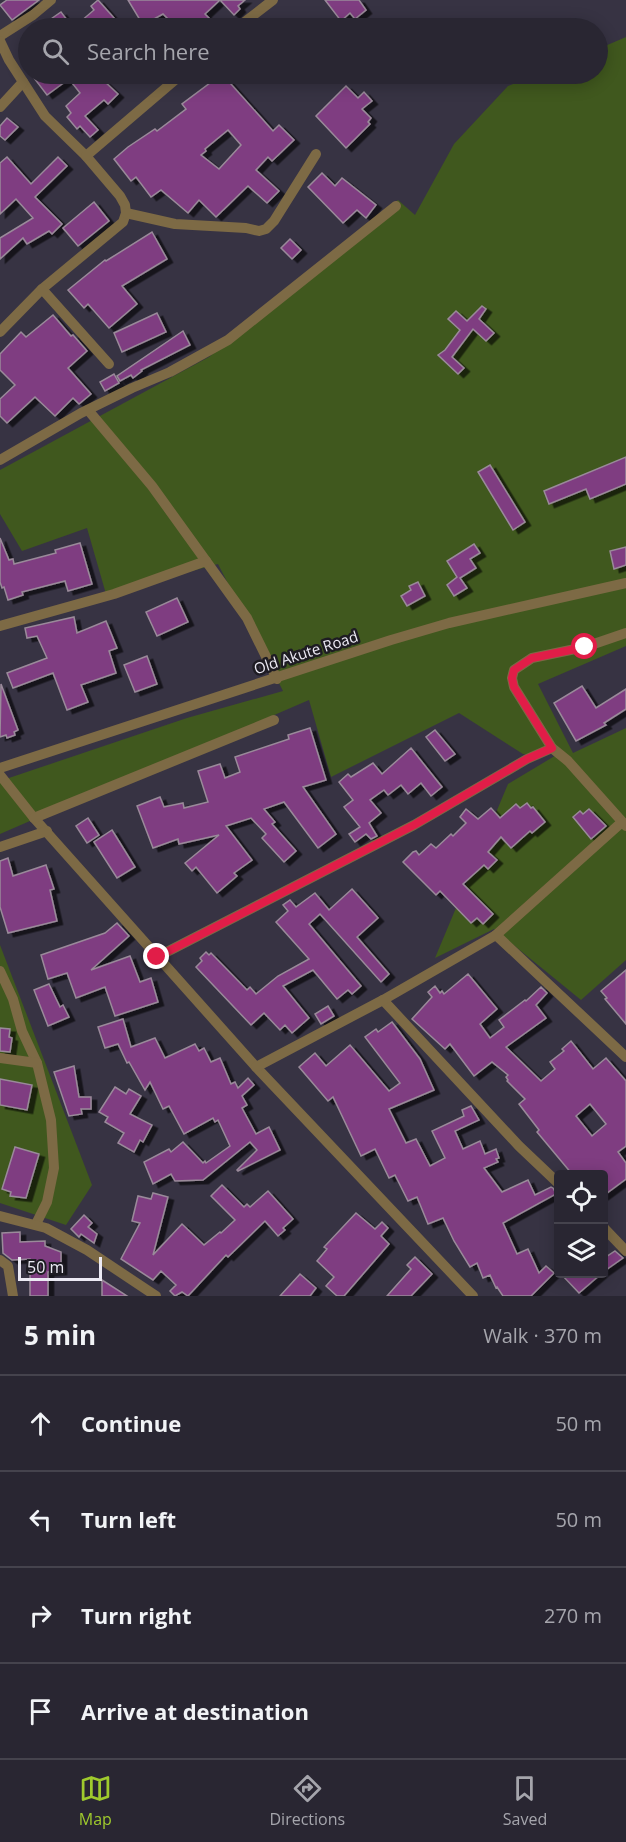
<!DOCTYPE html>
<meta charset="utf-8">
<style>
body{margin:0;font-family:"Open Sans",sans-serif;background:#312e3a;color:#f1f3f6}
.controls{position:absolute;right:18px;bottom:18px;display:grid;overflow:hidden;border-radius:6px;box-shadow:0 3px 15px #0003}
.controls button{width:54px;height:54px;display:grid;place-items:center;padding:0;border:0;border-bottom:2px solid #45434d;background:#292632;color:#f1f3f6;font:30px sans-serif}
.scale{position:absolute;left:18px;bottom:15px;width:84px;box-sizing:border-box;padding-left:6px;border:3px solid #eceaf4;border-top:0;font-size:16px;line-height:21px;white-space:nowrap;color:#eceaf4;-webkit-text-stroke:4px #1e1c23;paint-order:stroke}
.stop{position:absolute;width:18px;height:18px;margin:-14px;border:4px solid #e11d48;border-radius:50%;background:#fff}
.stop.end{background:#e11d48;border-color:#fff;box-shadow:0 2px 6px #0008}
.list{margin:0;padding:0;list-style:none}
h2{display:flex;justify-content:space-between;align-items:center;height:78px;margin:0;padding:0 24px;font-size:26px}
h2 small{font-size:20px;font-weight:400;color:#a5a5ac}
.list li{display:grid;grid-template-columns:39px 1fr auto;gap:18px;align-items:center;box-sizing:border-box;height:96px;padding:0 24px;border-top:2px solid #45434d}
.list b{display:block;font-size:22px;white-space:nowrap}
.list em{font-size:20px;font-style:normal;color:#a5a5ac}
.icon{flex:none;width:33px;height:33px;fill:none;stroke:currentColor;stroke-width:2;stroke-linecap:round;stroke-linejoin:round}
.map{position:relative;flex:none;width:626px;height:1296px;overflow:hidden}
.search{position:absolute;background:#292632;box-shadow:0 3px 15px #0003;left:18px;right:18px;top:18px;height:66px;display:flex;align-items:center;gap:15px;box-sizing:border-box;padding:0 21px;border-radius:33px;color:#a5a5ac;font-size:22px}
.sheet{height:462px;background:#292632}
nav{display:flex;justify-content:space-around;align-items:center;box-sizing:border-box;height:84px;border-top:2px solid #45434d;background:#292632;font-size:16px;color:#a5a5ac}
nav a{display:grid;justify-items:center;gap:3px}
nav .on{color:#9fca2d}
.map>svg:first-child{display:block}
</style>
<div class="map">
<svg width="626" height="1296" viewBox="0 0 626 1296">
<defs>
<filter id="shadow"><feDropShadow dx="5.5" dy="3.5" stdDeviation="0" flood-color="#0009"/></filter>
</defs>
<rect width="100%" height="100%" fill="#373343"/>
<g fill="#40581e">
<path d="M626,37V646L538,684L573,753L626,728V960L581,1000L494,929L435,958L508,784L558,754H523L459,713L331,777L309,700L0,834V781L187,718L283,691L218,564L106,594L87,528L22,551L0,514V470L209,357L398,200L415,215L454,144L508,86L539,74H598V49Z"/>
<path d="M0,945L92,1185L66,1225L0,1203Z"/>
</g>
<g fill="#7f3d81" stroke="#9a8a9a" stroke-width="1.5" fill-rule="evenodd" filter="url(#shadow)">
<path d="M7,0H39L12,20L0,5Z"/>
<path d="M98,0L123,28H38L61,12L73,28L94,10L91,6Z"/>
<path d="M128,0H245L238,6L240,9L234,15L220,0L205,14L219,28H177L163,14L143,25Z"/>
<path d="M325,0H359L366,10L355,19L350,13L341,21Z"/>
<path d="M31,74H111L103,80L118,94L108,104L104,100L85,116L98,130L90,137L80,126L77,129L67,117L71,113L66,106L80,93L69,79L47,95Z"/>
<path d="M222,74L273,131L279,125L294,140L272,161L268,157L256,170L279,191L267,203L248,186L216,217L199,200L188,213L161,190L151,197L136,177L131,181L114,159L128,147L155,129L157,131L186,109L182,104ZM228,130L241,145L219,169L201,155L206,151L205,149Z"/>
<path d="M346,86L358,98L364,92L372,101L362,109L371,118L368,122L370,124L346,148L316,116Z"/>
<path d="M7,118L18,127L5,140L0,136V126Z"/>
<path d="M7,157L31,184L58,157L67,166L35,197L62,224L52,234L49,231L27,244L23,238L0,259V238L33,218L16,199L0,214V163Z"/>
<path d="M322,173L335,186L342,178L376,205L366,218L357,210L343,223L308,187Z"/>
<path d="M94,202L109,221L78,246L63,228Z"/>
<path d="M152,232L167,259L122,286L137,304L109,328L88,304L84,308L68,290L105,260L106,261Z"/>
<path d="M290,239L301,250L292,259L281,248Z"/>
<path d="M482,306L486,309L479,319L494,333L486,341L473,329L452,357L464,368L458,374L438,355L445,350L460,330L448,319L456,311L467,321Z"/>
<path d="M157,313L166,332L122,352L114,333Z"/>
<path d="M53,315L71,336L73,335L87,351L68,368L91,394L79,404L73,398L55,416L35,397L7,423L0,416V399L15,385L0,370V354L21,332L26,337Z"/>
<path d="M183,331L190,345L141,370L142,371L133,378L131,375L120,381L117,376Z"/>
<path d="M114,374L119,383L105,391L100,382Z"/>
<path d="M626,457V484L590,499L586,489L549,504L544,491Z"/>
<path d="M490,465L525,522L513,530L478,472Z"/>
<path d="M0,538L9,560L13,559L14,564L56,553L55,550L80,543L92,584L68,591L65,581L22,592L23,595L8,600L4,587L2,588L0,582Z"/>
<path d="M474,544L480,553L470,559L476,568L460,578L467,588L454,596L447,585L457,577L447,561Z"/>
<path d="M626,547V565L614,569L610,551Z"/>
<path d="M418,582L425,596L407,606L401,596L411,590L409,586Z"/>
<path d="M177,598L188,622L157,636L146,612Z"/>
<path d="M74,617L77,633L106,621L117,648L109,651L116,673L81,685L88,702L67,710L53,673L13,688L7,673L47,658L37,636L27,638L25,628Z"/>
<path d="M147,656L157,684L135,692L124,665Z"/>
<path d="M1,684L18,730L14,732L15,735L7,738L6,735L0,737Z"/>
<path d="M582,686L596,708L626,689V709L604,723L606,725L576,741L554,703Z"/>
<path d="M310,728L326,780L303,787L336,834L318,848L284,802L264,809L275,822L272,824L296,851L284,862L262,838L266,834L251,818L226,826L252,860L234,873L237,876L217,893L196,867L192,871L185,863L219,835L179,844L178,839L153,848L137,806L160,797L164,807L183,803L184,808L208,802L198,771L220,764L225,778L240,772L235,757L289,739L288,735Z"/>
<path d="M435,730L455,754L445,761L426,737Z"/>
<path d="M411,748L442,787L431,796L421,783L408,794L401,785L388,795L384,790L370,800L381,813L369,823L377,836L371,839L366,834L355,842L349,834L360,827L344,807L353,800L339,782L348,774L351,777L373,763L382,774Z"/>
<path d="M527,803L531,808L533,807L545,822L532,833L530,831L511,848L501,837L488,852L497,860L488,869L484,865L463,884L493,914L483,924L477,918L471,923L440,891L436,895L403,862L413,852L416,851L419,855L431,844L436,848L451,834L453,836L466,823L460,817L466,809L478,819L491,808L500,818L516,804L520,808Z"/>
<path d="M589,809L606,826L591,839L573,817L580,811L583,814Z"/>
<path d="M88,818L99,835L87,843L76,826Z"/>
<path d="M112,830L135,867L117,878L94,842Z"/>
<path d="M8,858L13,876L46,865L54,889L50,890L57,921L8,933L0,907V861Z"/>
<path d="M352,889L378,918L357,937L389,974L381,982L320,914L309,924L361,986L352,994L348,990L337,999L313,970L283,986L309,1018L292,1033L285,1025L280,1030L264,1013L251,1025L196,967L202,961L200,958L206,952L209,955L211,953L247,990L250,987L256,994L278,976L309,959L276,922L288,911L283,905L290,900L296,907L315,893L329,910Z"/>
<path d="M117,923L129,936L91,970L130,956L140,982L151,978L158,1002L115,1016L105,987L76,998L67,973L48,979L41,955L105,933Z"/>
<path d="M626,970V1024L605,999L607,998L601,991Z"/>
<path d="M468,974L497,1009L480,1024L490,1038L504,1027L499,1020L525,1000L526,1001L541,987L547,993L536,1005L546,1018L506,1047L541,1081L555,1069L550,1062L564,1051L562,1049L571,1041L593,1069L606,1058L626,1081V1146L618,1152L626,1163V1179L603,1196V1174H572L537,1132L539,1130L519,1104L525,1099L507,1081L508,1080L506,1077L508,1075L492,1062L474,1076L450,1044L445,1049L412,1019L432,997L428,992L435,986L440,993L442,991L444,994ZM590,1104L606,1124L592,1136L576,1116Z"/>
<path d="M49,984L60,1007L63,1005L69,1017L48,1026L34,990Z"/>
<path d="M328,1006L334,1016L321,1024L315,1014Z"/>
<path d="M123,1019L131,1047L155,1038L165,1058L195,1044L199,1051L204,1048L211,1062L220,1058L231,1084L235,1082L238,1088L248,1078L254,1085L242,1096L247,1105L242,1108L256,1134L269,1127L280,1150L238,1171L237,1170L257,1150L250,1142L203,1180L175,1181L171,1174L153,1184L144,1162L169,1149L171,1152L183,1142L203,1163L205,1161L206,1163L230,1146L218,1120L215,1122L213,1118L184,1134L169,1106L163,1109L150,1082L145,1090L129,1062L127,1063L118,1044L105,1048L98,1027Z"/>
<path d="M392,1022L420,1059L434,1090L389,1109L406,1143L416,1139L430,1166L445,1158L432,1131L464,1116L462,1110L471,1106L479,1120L455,1131L463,1149L480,1141L485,1154L496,1149L499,1158L496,1159L498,1162L484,1168L502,1192L528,1180L535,1195L551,1187L553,1188L556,1194L503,1223L517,1254L528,1249L539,1273L546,1266L554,1273L531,1296H503L497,1287L496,1288L490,1275L483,1278L477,1263L470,1267L454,1241L443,1218L428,1224L417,1197L408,1201L395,1175L389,1178L375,1149L361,1156L333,1097L328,1101L299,1067L315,1053L326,1066L350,1045L389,1091L400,1083L365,1037L376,1029L378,1032Z"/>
<path d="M0,1028L10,1029L9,1037L12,1038L10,1052L0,1051Z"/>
<path d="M74,1066L79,1097H91V1109H81L82,1114L69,1116L54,1072Z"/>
<path d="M0,1079L32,1085L27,1110L0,1105Z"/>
<path d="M115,1087L126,1094L129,1089L141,1096L130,1114L152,1125L143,1142L140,1140L134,1152L118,1143L124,1133L105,1122L108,1117L99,1112Z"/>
<path d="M15,1147L39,1154L26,1198L10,1196L11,1192L2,1189Z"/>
<path d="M222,1185L244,1207L247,1204L250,1207L268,1191L293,1219L283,1228L285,1230L278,1236L265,1221L228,1257L226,1255L188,1296L182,1292L175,1296L170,1291L176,1285L161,1271L153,1280L121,1259L140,1223L132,1221L138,1196L151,1199L153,1193L168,1197L153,1255L182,1224L204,1245L220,1232L221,1233L235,1220L211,1196Z"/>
<path d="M356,1213L375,1229L382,1222L388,1228L381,1236L389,1244L344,1296H337L326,1286L334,1277L317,1261L327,1249L324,1247Z"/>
<path d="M84,1215L92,1223L88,1227L97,1234L94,1243L81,1234L79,1237L71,1229Z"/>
<path d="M20,1232V1242L45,1241V1246L61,1252V1271L48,1272V1296H30V1259L12,1260L3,1253L2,1233Z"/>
<path d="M615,1251L623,1258L603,1272V1259Z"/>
<path d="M415,1257L432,1274L411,1296H387L411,1269L407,1265Z"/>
<path d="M300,1274L316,1288L310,1296H280Z"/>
<path d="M561,1274H601L579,1293Z"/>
<path d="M102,1280L127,1296H102Z"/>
</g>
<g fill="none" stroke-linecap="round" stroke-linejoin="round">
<g stroke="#7d6a45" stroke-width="10">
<path d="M237,28L273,0"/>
<path d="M0,36L33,15L51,0"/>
<path d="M0,41L9,60L45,116L86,156L120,196L125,205L126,213L123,222L42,289L0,332"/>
<path d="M0,107L23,82"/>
<path d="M86,156L182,74"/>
<path d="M126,213L175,224L246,228L259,231L266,229L274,221L316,154"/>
<path d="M42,289L109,364"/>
<path d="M88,410L152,486L206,561"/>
<path d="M0,460L81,413L132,388L170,372L228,340L396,206"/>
<path d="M0,626L114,594L206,561L247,618L277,679"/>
<path d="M626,633L585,647L532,658L514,670L512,678L514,687L552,748L568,761L626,826"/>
<path d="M0,768L391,640L449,623L626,583"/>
<path d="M0,775L34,818L256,1067L473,1296"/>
<path d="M34,818L274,720"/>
<path d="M0,847L47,831"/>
<path d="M496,935L626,1057"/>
<path d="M157,957L414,825L527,759L552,748"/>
<path d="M0,971L13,999L22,1031L37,1063L51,1120L54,1168L47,1202L36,1224"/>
<path d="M383,1000L519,1146L558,1183"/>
<path d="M0,1058L37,1063"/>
<path d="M256,1067L383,1000L496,935L622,822"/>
<path d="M0,1216L46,1228L87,1250L156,1296"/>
<path d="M604,1228L626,1251"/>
<path d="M0,1260L8,1266L13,1296"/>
</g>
</g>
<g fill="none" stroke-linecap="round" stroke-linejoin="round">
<path stroke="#e11d48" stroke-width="8" d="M157,957L414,825L527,759L552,748L514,687L512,678L514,670L532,658L585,647"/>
</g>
<g text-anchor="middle" stroke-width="5" stroke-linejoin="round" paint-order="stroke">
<g font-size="15" fill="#eceaf4" stroke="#1e1c23">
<text transform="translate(306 653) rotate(-18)" y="5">Old Akute Road</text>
</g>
</g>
</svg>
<div class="controls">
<button><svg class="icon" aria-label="locate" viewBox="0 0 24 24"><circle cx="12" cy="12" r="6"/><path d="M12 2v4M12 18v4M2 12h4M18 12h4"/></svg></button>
<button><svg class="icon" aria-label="layers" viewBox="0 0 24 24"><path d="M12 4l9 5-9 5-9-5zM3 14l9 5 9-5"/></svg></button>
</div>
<div class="scale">50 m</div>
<div class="stop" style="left:585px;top:647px"></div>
<div class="stop end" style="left:157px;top:957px"></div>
<div class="search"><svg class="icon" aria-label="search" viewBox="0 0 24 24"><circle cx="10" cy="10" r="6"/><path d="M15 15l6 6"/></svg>Search here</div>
</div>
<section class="sheet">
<h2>5 min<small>Walk · 370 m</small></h2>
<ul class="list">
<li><svg class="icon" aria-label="ahead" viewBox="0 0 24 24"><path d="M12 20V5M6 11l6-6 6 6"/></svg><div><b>Continue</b></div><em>50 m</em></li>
<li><svg class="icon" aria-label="left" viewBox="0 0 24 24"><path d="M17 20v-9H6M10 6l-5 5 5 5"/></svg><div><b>Turn left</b></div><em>50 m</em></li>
<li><svg class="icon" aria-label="right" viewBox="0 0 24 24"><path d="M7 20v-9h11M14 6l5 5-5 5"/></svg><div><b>Turn right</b></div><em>270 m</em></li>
<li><svg class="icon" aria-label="arrive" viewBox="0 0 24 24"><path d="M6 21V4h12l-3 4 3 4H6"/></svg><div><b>Arrive at destination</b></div></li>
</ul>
</section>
<nav>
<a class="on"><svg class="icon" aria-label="map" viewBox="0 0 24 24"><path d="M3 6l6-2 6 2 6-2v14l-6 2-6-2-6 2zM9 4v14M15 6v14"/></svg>Map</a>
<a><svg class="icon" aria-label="directions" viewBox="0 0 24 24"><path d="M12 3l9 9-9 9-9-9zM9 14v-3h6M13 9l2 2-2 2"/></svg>Directions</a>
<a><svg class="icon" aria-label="saved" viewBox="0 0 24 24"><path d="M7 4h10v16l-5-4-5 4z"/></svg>Saved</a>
</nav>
